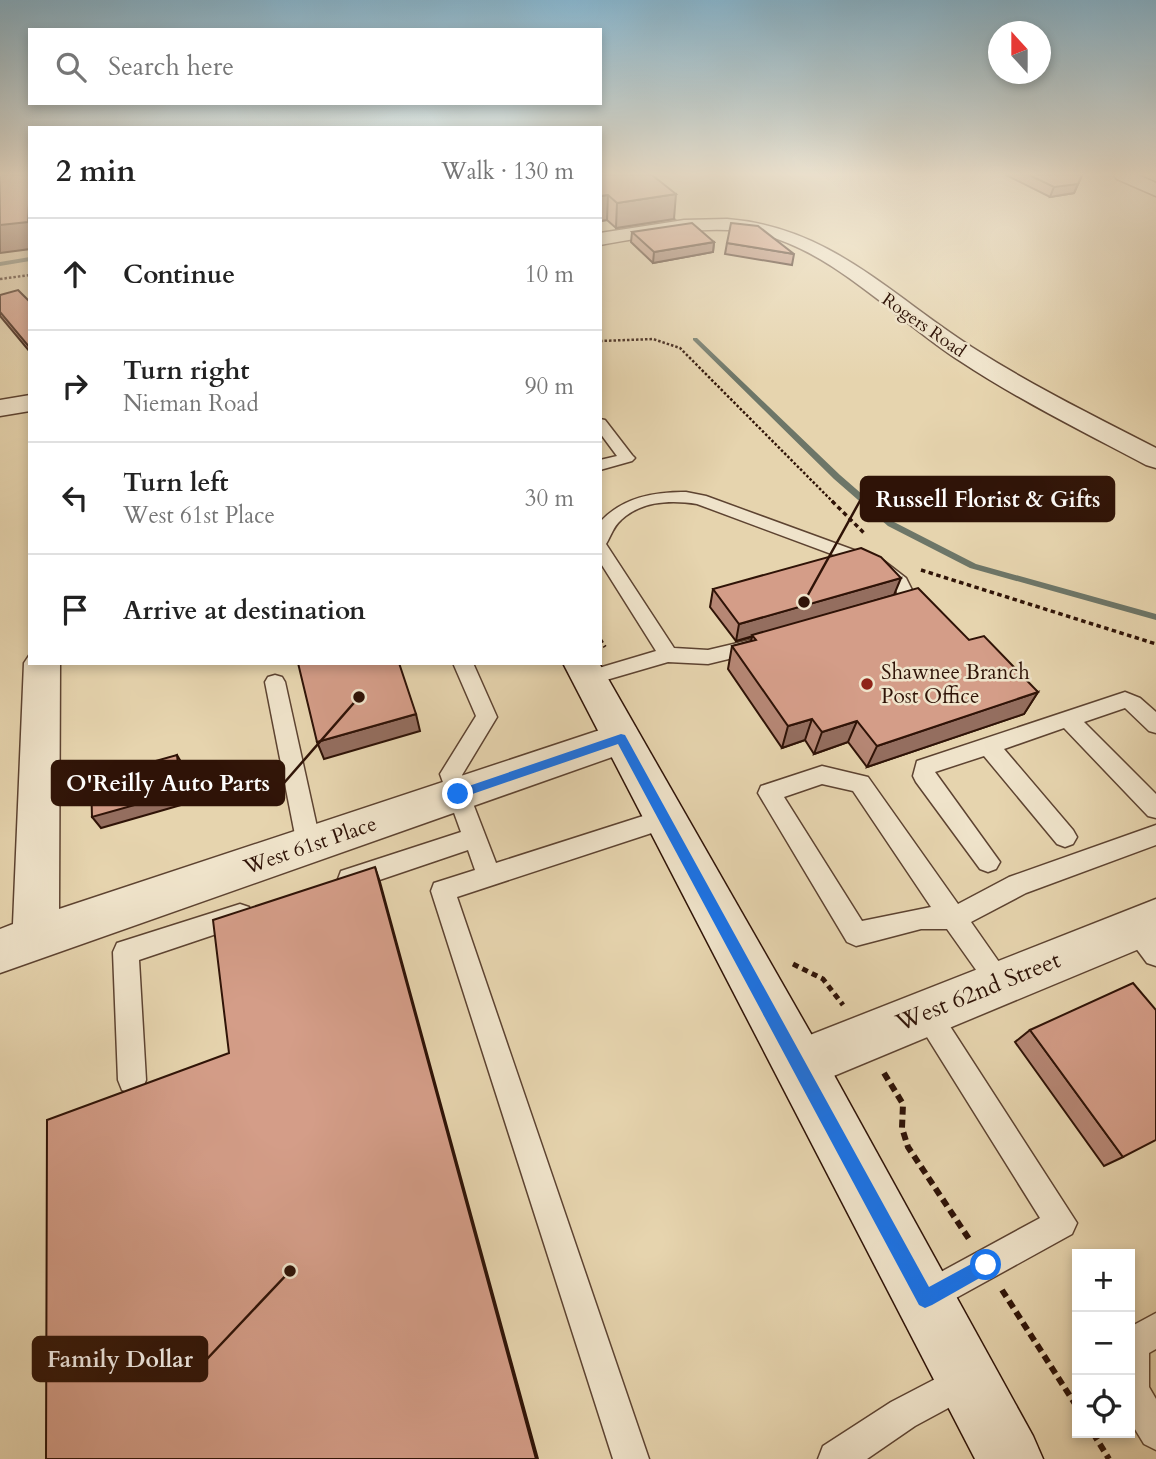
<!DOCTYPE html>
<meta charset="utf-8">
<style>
body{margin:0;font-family:Cardo,serif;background:#f2f2f2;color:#222}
.controls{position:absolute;right:21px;bottom:21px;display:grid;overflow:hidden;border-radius:0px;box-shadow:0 4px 10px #0003}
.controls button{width:63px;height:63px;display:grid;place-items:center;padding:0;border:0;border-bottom:2px solid #e0e0e0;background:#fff;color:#222;font:35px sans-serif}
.compass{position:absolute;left:988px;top:21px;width:63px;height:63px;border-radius:50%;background:#fff;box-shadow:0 4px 10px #0003;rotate:339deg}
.stop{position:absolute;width:21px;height:21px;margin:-16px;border:5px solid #1a73e8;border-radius:50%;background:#fff}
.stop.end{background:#1a73e8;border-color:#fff;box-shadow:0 2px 7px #0008}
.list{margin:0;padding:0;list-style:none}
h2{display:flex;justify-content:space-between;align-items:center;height:91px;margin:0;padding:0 28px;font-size:30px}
h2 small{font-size:23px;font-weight:400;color:#767676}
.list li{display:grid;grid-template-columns:46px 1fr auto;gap:21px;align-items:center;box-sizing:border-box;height:112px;padding:0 28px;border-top:2px solid #e0e0e0}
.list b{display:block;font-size:26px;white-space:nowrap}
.list p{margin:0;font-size:23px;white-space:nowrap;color:#767676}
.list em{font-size:23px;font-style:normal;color:#767676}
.icon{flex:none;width:38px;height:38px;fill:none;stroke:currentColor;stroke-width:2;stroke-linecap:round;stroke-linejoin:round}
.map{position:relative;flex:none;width:1156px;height:1459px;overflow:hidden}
.search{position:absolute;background:#fff;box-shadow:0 4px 10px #0003;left:28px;top:28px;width:574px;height:77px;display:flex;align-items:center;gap:18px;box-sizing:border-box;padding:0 24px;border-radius:0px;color:#767676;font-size:26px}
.panel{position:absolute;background:#fff;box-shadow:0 4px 10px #0003;left:28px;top:126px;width:574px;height:539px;border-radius:0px}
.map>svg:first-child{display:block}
</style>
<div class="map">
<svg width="1156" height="1459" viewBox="0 0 1156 1459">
<rect width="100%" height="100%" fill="#e6d4ae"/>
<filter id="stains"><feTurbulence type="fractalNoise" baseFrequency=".00286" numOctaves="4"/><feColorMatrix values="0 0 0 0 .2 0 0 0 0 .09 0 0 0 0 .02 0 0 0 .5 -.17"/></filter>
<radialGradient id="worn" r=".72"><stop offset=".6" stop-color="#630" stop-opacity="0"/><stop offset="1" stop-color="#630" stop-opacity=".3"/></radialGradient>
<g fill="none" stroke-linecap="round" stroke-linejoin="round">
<g fill="#6d7668" fill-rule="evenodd">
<path d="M30,257V261L0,266V262Z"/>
<path d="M693,338H697L840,475L894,522L976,564L1156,614V620L970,568L888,526L834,479L693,340Z"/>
</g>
<defs>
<g id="service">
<path d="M600,419L605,420L632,455L635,458L632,461L600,470V460L617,456L600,433Z"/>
<path d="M686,492L706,496L884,561L906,578L916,598C909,609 897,616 883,612L881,608L883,604L895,600L897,592L890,583L872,569L697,504C671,500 641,501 621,520C613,527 611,536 606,544L674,648L708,650L759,638L766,640L769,645L766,650L708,664L668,662L589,685L582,683L579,678L582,673L656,651L600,562V522C623,497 654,492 686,492Z"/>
<path d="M453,663H473L497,717L462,775L496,863L665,809L673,812L676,819L673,826L457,897L649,1459H613L431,891L434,883L475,870L468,850L350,890L341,887L338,879L341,871L461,832L440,774L476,716Z"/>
<path d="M275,675L282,677L285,682L321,845L317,852L309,855L301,852L297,845L265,682L268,677Z"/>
<path d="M1125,692L1140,698L1156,712V733L1149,731L1125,708L1084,722L1156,794V818L1148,816L1064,728L1004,749L1073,830L1077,837L1073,844L1065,847L1057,844L984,756L935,772L1000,862L996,869L988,872L980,869L916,782L913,776L917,761Z"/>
<path d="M822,766L868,777L958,904L1009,877L1156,825V845L1026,893L971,922L1013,982L1009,991L1000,995L991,991L947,929H921L856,946L847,942L758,793L761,786ZM822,784L853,791L931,907L862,921L784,797Z"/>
<path d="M240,904L249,907L252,915L249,923L139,960L146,1080L142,1090L132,1094L122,1090L118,1080L113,952L117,943Z"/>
<path d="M1134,916L1143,920L1156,935V966L1147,963L1121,928L1125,920Z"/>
<path d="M926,999L935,1003L1077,1223L1072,1234L927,1314L915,1310L911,1298L915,1286L1040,1218L917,1021L913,1012L917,1003Z"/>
<path d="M1156,1313V1349L1149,1353V1387L1156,1399V1450L1144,1444L1130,1421V1327Z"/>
<path d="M966,1363L978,1368L983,1380L978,1392L915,1426L867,1459H818L823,1446L891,1402Z"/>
</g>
<g id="minor">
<path d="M1114,175H1138L1156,183V196L1117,179Z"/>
<path d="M727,219C832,227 893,298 978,351C1035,387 1096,417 1156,448V468L1146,465C1084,432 1019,400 960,361C899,322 835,253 764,235C711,222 653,236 600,245V233L684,220Z"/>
<path d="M30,395V411L0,416V400Z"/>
<path d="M30,654V663H60L59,909L621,723L635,727L640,738L635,749L0,973V929L13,924L24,663Z"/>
<path d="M1156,899V942L800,1090L782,1082L774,1064L782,1046Z"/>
</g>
<path id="secondary" d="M563,663H599L818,1046L1033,1436L1043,1459H975Z"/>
</defs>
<use href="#service" stroke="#5d4331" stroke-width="3"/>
<use href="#minor" stroke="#5d4331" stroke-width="3"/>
<use href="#secondary" stroke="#2f1307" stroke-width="3"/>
<g stroke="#2f1307" stroke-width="2.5" stroke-dasharray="2.5 2" stroke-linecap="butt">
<path d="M0,279L30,275"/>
<path d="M600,341L653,339L680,348L834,503"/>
</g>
<g stroke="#2f1307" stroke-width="3.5" stroke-dasharray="4.5 3.5" stroke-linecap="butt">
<path d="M832,501L864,533"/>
<path d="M921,570L1156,644"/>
<path d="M600,622V633"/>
<path d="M600,639L605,647"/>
</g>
<path stroke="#2f1307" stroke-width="5" stroke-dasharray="6 4.5" stroke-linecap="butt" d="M793,964L823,979L843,1005"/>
<g stroke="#2f1307" stroke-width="6" stroke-dasharray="8 5" stroke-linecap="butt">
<path d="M884,1073L903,1104L902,1128L908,1147L969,1239"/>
<path d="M1002,1290L1077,1407"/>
<path d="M1093,1433L1109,1459"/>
</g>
<use href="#service" fill="#efe3ca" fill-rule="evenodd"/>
<use href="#minor" fill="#efe3ca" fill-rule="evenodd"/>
<use href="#secondary" fill="#efe3ca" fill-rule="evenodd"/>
</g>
<g fill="#b68775" stroke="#2f1307" stroke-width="2">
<path d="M600,175L674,219L616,228L607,220L600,221Z"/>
<path d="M1006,175H1082L1074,193L1050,197Z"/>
<path d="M632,232L714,242L713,252L653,263L631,242Z"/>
<path d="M727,243L794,254L792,265L725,254Z"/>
<path d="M0,295L30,302V352L0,316Z"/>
<path d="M713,589L894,595L969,640L1038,692L1024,714L867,767L848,742L814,754L805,740L782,748L728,669L732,646L751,641L752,637L736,641L710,607Z"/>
<path d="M1030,1030L1123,1157L1104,1166L1015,1042Z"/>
</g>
<g fill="#946e5f" stroke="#2f1307" stroke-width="2">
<path d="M1082,175L1074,193L1050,197L1054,187Z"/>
<path d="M676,194L674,219L616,228L617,203Z"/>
<path d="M608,195L607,220L600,221V196Z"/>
<path d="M29,204H30V249L0,253V225Z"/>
<path d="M714,242L713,252L653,263L654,252Z"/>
<path d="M901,578L894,595L736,641L739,624Z"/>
<path d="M1038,692L1024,714L867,767L877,746Z"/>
<path d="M416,714L420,731L324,759L317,742Z"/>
<path d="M812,719L805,740L782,748L788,726Z"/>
<path d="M857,721L848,742L814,754L822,732Z"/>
<path d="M177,755L184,767L188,803L101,828L92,817Z"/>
<path d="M375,867L380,882L538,1459H536Z"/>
</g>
<g fill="#d49d88" stroke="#2f1307" stroke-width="2">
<path d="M0,175H30V204H29L28,222L0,225Z"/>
<path d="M600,175H652L676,194L617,203L608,195L600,196Z"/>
<path d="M1029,175H1082L1078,184L1054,187Z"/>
<path d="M692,223L714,242L654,252L632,232Z"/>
<path d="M731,223L758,226L794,254L727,243Z"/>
<path d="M18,290L30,302V348L0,312V295Z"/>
<path d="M861,548L881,557L901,578L739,624L713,589Z"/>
<path d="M918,588L969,640L984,636L1038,692L877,746L857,721L822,732L812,719L788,726L732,646L756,640L752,635Z"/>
<path d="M298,663H399L416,714L317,742Z"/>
<path d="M177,755L181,792L92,817L91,779Z"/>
<path d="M375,867L536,1459H46L47,1120L229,1053L213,920Z"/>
<path d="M1133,983L1156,1010V1140L1123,1157L1030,1030Z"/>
</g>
<linearGradient id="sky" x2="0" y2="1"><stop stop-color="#87b6cf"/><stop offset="0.46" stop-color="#f4ecdb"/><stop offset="1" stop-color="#f4ecdb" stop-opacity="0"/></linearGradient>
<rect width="1156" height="379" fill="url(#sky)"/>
<path fill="#1a73e8" d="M621,734L625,735L929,1287L986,1256L992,1259L995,1265L992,1271L932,1305L925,1308L919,1305L618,744L458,799L452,794L454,791Z"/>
<circle fill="#8f2418" stroke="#efe3ca" stroke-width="2.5" cx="867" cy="684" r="7"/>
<g text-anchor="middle" stroke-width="5" stroke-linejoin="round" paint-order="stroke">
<g font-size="18" fill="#2f1307" stroke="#efe3ca">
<text transform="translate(924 325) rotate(35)" y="6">Rogers Road</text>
</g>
<g font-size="21" fill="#2f1307" stroke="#efe3ca" text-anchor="start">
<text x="881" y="679">Shawnee Branch<tspan x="881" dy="24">Post Office</tspan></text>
</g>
<g font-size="21" fill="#2f1307" stroke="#efe3ca">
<text transform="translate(310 845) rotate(-19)" y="7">West 61st Place</text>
</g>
<g font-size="24" fill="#2f1307" stroke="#efe3ca">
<text transform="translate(978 991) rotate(-22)" y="8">West 62nd Street</text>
</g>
</g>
<path fill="none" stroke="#2f1307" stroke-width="2.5" d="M804 602L861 499M359 697L284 783M290 1271L207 1359"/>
<g fill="#2f1307" stroke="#efe3ca" stroke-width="2.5">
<circle cx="804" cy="602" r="7"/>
<circle cx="359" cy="697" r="7"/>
<circle cx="290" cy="1271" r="7"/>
</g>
<g fill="#2f1307" stroke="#2f1307" stroke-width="2.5">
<rect x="861" y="477" width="253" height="44" rx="7"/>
<rect x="52" y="761" width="232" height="44" rx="7"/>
<rect x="33" y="1337" width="174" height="44" rx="7"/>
</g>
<g font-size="23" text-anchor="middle" font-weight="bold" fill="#fff">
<text x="988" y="507">Russell Florist &amp; Gifts</text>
<text x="168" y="791">O'Reilly Auto Parts</text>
<text x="120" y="1367">Family Dollar</text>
</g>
<rect width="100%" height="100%" filter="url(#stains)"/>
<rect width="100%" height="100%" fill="url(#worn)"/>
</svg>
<div class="controls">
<button>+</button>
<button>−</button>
<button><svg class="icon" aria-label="locate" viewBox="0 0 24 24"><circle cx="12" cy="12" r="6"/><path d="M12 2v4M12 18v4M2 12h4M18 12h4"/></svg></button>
</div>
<svg class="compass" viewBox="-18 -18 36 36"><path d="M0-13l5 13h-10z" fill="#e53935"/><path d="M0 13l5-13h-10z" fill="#767676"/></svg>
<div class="stop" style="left:986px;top:1265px"></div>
<div class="stop end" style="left:458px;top:794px"></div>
<div class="search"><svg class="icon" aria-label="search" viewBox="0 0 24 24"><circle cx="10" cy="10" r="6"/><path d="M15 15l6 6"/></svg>Search here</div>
<section class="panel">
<h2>2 min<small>Walk · 130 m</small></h2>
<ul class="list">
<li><svg class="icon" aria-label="ahead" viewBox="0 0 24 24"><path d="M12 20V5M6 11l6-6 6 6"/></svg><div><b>Continue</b></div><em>10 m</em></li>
<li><svg class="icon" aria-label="right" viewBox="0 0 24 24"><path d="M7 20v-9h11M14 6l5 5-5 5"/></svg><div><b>Turn right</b><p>Nieman Road</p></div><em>90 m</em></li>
<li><svg class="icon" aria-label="left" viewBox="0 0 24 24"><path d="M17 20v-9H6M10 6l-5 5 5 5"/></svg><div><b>Turn left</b><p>West 61st Place</p></div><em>30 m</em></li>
<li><svg class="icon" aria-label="arrive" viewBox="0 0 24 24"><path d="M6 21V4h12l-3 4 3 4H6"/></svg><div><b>Arrive at destination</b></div></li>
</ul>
</section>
</div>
